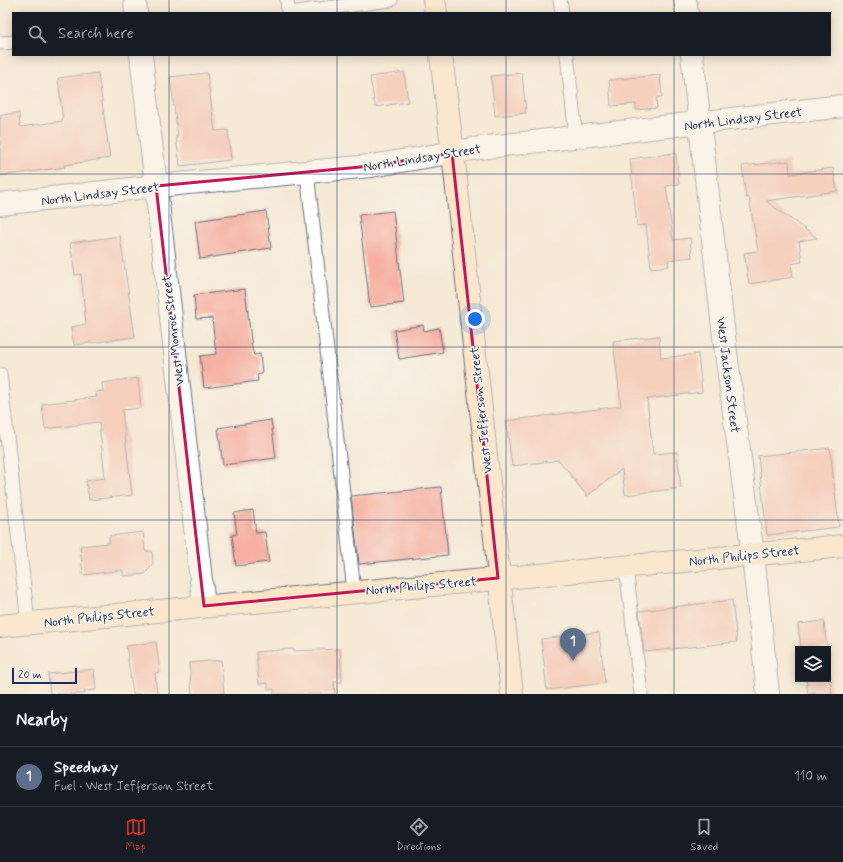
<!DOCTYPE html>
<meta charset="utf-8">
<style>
body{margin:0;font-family:Mynerve,sans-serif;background:#20242c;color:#f1f3f6}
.controls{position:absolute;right:12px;bottom:12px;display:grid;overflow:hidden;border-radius:0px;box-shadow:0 2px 10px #0003}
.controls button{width:36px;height:36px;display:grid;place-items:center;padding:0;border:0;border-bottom:1px solid #363941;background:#171b24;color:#f1f3f6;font:20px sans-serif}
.scale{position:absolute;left:12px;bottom:10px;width:65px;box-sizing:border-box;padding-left:4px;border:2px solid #1b2f5e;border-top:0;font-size:11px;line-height:14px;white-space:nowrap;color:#1b2f5e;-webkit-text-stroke:3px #f7f3e8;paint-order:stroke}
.you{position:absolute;left:475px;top:319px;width:14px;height:14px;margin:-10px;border:3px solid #fff;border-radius:50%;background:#1a73e8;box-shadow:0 0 0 6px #1a73e833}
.badge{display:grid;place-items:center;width:26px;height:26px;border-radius:50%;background:#c8321e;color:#fff;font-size:13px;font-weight:700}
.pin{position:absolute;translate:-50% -33px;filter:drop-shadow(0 1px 2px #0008)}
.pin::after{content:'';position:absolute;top:21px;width:14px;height:12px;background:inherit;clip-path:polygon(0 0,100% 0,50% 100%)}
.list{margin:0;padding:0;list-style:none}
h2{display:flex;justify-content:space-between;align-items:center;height:52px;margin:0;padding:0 16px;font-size:17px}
h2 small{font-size:13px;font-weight:400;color:#9ea1a6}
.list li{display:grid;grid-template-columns:26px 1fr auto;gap:12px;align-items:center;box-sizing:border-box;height:60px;padding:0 16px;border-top:1px solid #363941}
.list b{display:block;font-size:15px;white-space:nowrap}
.list p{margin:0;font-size:13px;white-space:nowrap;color:#9ea1a6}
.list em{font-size:13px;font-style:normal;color:#9ea1a6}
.icon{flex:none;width:22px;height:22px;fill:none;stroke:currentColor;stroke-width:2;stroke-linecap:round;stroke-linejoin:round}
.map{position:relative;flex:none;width:843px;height:694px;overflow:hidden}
.search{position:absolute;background:#171b24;box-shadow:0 2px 10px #0003;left:12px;right:12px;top:12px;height:44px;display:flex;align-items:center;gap:10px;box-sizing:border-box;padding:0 14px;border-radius:0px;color:#9ea1a6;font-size:15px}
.sheet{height:112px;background:#171b24}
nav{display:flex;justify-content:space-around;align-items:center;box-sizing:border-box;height:56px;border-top:1px solid #363941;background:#171b24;font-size:11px;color:#9ea1a6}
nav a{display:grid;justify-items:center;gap:2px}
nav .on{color:#c8321e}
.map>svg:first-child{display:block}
</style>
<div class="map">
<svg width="843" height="694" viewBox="0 0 843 694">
<rect width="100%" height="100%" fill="#f7f3e8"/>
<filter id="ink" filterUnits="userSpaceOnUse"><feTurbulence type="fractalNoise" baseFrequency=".025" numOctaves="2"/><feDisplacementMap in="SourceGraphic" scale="8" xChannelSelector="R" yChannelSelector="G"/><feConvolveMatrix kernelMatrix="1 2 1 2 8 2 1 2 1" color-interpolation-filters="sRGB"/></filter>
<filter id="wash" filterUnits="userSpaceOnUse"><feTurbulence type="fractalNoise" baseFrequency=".012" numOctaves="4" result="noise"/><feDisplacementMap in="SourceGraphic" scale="16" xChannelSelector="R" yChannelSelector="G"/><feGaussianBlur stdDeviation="0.9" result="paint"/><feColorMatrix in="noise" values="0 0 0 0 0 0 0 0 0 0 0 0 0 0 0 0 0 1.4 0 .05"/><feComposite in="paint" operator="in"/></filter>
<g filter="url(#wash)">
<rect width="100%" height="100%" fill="#f5e9d6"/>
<g id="blocks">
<g fill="#f6afa0">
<path d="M404,72L408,102L375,107L370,77Z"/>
<path d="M98,73L110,158L64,165L65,167L0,176V115L19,113L20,127L63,121L58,78Z"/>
<path d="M207,73L215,131L228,130L231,160L180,166L176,136H178L170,77Z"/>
<path d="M522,73L526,113L495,116L491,76Z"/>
<path d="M660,75L662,97L656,98L657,108L636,110V104L611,106L609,80Z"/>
<path d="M676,153L679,184L666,186L673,240L690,238L692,257L668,260L669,266L651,268L646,225L637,226L630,159Z"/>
<path d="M789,161L790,174L833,168L837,191L766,201L817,238L799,241L802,262L791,264L793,277L749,284L744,253L758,251L749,197L746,198L742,166Z"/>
<path d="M266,211L271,248L200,259L195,221Z"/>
<path d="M393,211L404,303L370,307L359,215Z"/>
<path d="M120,236L135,337L74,345L71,327L86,324L81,274L75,275L70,243Z"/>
<path d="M245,289L252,348L254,355L260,354L262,374L257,375L258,381L204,388L200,356L216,354L212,318L196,319L194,295Z"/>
<path d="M423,325L424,331L439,328L443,352L399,359L394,330Z"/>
<path d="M659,336L661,358L698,354L702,392L647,399L653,454L677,452L681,488L625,495L622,469L587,496L559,460L512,466L506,421L621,406L613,341Z"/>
<path d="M138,378L141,408L122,410L132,495L89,500L86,481L105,478L99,422L45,429L42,404L97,397L96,392L103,391L102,383Z"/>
<path d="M271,420L276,458L223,465L218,428Z"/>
<path d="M830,448L839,527L767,535L758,456Z"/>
<path d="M441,487L448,555L359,564L351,496Z"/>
<path d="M253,510L256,533L265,532L269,562L236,566L232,535L237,534L234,513Z"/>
<path d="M143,532L145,551H152L153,563L145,574L123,576V570L83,575L80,546L109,543V536Z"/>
<path d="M732,600L737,642L644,652L639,611Z"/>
<path d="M824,621L827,649H801L798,624Z"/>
<path d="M599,632L605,683L547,690L541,639Z"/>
<path d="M156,642L160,672L155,673L157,694H133L126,646Z"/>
<path d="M293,649V651L340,649L342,682H334L335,694H274V689H268V683L259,684L256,652Z"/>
<path d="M828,656L832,694H808L806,679H828Z"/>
<path d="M221,660L224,694H192L189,663Z"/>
<path d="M94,669L96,690L84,691L85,694H50L48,674Z"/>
</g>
</g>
</g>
<g filter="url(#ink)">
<use href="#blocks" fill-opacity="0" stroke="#677088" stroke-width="1"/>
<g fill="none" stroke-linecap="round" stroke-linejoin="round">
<defs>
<g id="lane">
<path d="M287,0L288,13L391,0"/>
<path d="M560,0L562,13"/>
<path d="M0,43L13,42"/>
<path d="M567,55L576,137"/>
<path d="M307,172L354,591"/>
<path d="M0,374L28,623"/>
<path d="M626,567L641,694"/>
</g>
<g id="street">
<path d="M135,0L136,13"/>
<path d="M685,0L687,13"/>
<path d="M141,55L204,606"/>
<path d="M692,55L725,345L753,555L768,694"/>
<path d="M0,204L156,186L371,166L479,148L843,106"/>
</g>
<g id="secondary">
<path d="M434,0L436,13"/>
<path d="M441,55L456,180L512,694"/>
<path d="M0,626L843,546"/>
</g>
</defs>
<use href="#lane" stroke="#677088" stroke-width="15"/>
<use href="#street" stroke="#677088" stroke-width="24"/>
<use href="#secondary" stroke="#677088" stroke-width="24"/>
<use href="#lane" stroke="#fff" stroke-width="13"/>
<use href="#street" stroke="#fff" stroke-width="22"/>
<use href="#secondary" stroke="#fee5c5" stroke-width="22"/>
</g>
</g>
<path d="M0 0H843V694H0ZM452,153L498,578L204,606L156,186L371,166Z" fill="#f5e9d6" fill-opacity=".55" fill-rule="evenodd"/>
<path fill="none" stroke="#c2185b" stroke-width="3" stroke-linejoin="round" d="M452,153L498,578L204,606L156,186L371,166Z"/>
<path fill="none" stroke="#1b2f5e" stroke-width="1" stroke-opacity="0.55" d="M169,0V13M337,0V13M506,0V13M674,0V13M169,55V694M337,55V694M506,55V694M674,55V694M0,174H843M0,347H843M0,520H843"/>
<g text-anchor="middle" stroke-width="3.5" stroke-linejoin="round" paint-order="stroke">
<g font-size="13" fill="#1b2f5e" stroke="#f7f3e8">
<text transform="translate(743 118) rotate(-7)" y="5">North Lindsay Street</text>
<text transform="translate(422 157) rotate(-9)" y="5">North Lindsay Street</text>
<text transform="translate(100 193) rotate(-7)" y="5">North Lindsay Street</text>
<text transform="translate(172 330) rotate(-97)" y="5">West Monroe Street</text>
<text transform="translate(729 375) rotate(83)" y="5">West Jackson Street</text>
<text transform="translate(480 410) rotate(-96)" y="5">West Jefferson Street</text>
<text transform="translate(744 555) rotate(-6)" y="5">North Philips Street</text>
<text transform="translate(421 585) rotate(-5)" y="5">North Philips Street</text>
<text transform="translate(99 616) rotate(-6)" y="5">North Philips Street</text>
</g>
</g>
</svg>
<div class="controls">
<button><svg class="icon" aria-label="layers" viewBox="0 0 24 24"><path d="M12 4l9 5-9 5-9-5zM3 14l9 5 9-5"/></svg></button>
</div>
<div class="scale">20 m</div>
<div class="you"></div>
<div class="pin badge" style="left:573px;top:661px;background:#5c6f8a">1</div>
<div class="search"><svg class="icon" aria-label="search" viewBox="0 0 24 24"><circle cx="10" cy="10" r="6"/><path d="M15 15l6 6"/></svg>Search here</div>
</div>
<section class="sheet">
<h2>Nearby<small></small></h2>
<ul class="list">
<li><span class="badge" style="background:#5c6f8a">1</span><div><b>Speedway</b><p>Fuel · West Jefferson Street</p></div><em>110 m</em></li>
</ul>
</section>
<nav>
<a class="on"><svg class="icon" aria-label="map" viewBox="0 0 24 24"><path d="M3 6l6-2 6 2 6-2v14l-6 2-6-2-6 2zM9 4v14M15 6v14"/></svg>Map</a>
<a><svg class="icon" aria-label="directions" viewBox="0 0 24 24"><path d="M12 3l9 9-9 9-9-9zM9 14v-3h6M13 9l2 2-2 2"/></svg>Directions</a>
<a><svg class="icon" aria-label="saved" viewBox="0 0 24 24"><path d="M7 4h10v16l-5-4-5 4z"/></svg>Saved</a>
</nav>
